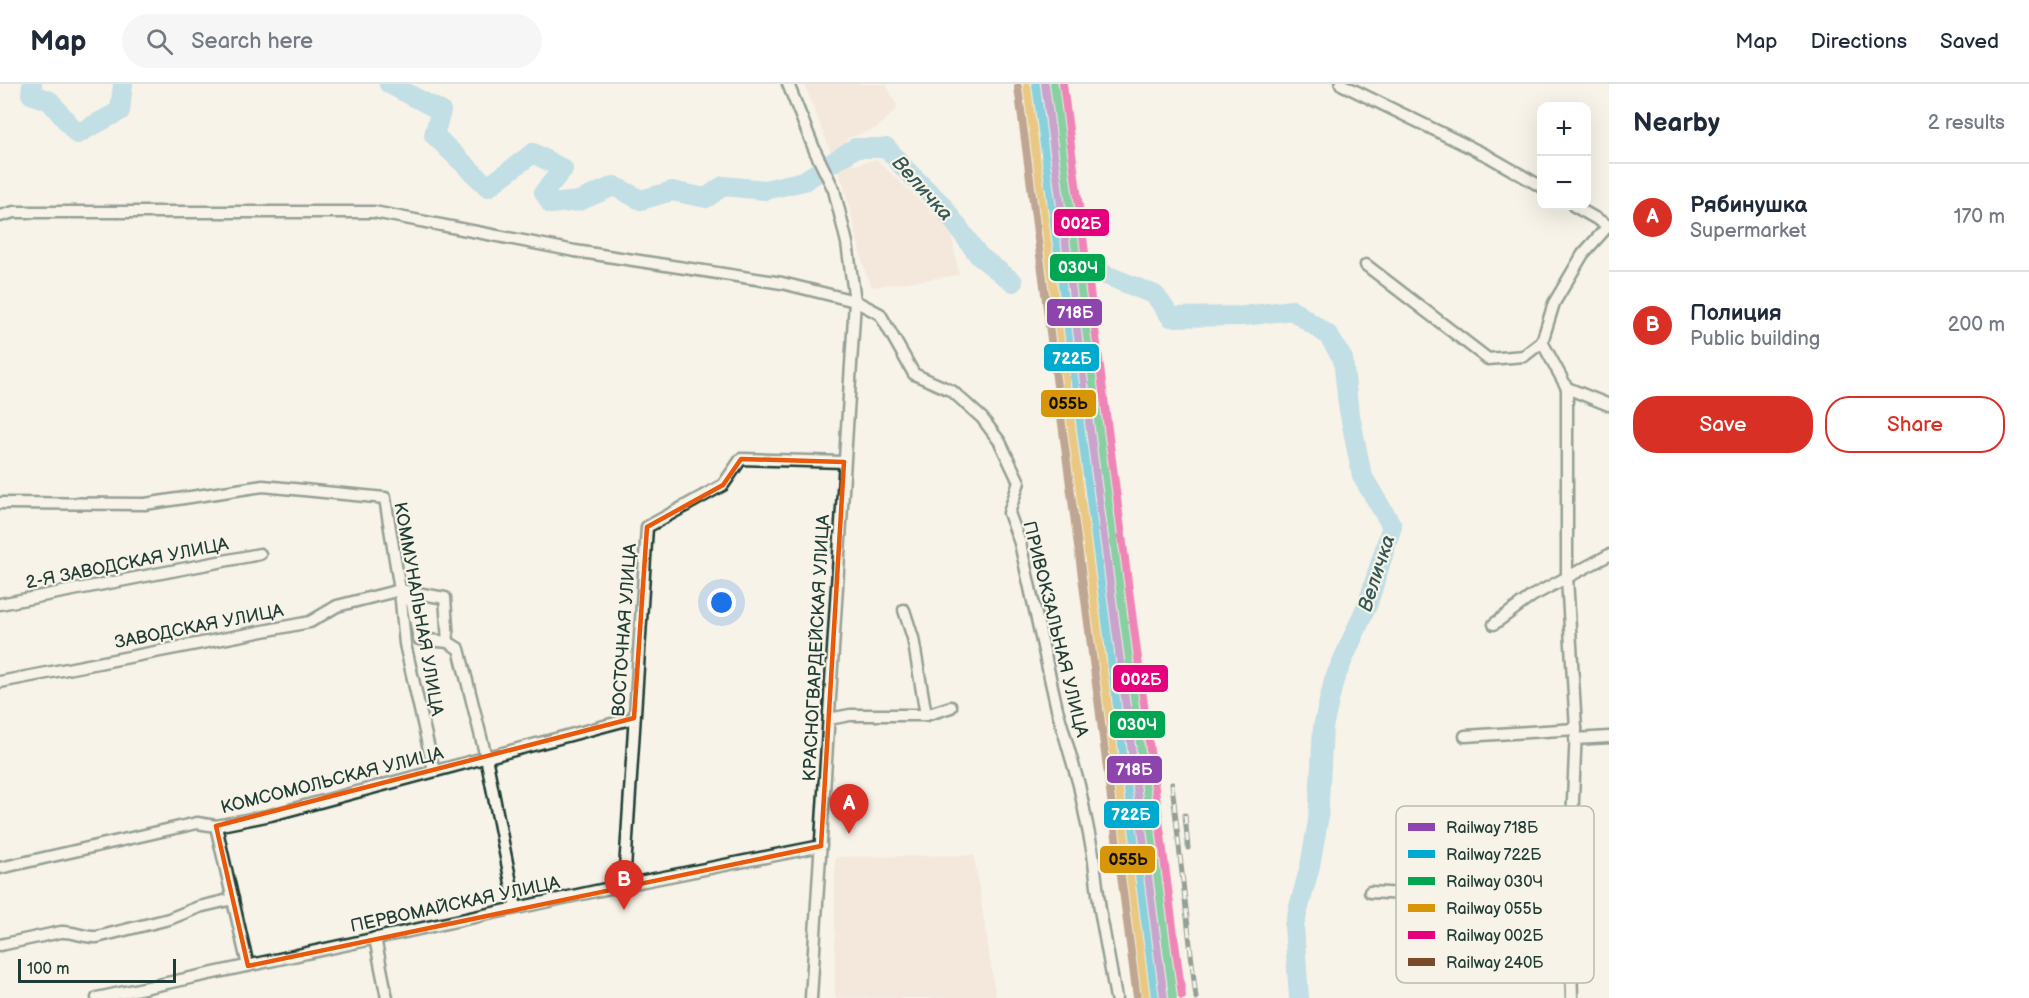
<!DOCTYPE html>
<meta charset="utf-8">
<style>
body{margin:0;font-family:"Balsamiq Sans",sans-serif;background:#f6f6f7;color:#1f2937}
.controls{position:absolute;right:18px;top:18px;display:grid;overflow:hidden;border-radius:12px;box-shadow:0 6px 24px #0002}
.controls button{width:54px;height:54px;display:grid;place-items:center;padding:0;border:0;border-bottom:2px solid #e0e1e3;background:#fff;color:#1f2937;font:30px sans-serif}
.scale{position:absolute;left:18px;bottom:15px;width:158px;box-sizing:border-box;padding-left:6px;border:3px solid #1f3d34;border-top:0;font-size:16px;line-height:21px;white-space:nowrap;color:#1f3d34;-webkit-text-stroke:4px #f7f3e8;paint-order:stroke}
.you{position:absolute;left:722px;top:519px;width:21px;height:21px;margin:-15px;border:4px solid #fff;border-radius:50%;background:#1a73e8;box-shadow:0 0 0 9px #1a73e833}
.badge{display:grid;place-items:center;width:39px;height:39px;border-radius:50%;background:#d93025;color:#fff;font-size:20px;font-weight:700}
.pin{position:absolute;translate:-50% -50px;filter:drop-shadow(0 2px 3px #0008)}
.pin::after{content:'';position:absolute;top:32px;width:21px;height:18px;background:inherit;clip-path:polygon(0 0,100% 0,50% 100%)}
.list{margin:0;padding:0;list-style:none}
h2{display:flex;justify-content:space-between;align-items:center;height:78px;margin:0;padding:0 24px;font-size:26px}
h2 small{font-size:20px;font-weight:400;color:#747a83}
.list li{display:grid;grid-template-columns:39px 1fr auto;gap:18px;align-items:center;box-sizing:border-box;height:108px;padding:0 24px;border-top:2px solid #e0e1e3}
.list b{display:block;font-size:22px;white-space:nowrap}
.list p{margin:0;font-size:20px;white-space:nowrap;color:#747a83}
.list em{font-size:20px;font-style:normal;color:#747a83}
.actions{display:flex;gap:12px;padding:18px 24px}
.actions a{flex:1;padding:14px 0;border:2px solid #d93025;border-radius:24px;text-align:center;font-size:21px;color:#d93025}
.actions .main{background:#d93025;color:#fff}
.icon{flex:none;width:33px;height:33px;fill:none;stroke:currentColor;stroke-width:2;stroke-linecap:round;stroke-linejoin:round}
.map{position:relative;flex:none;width:1609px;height:914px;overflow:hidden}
header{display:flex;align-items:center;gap:36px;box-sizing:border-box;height:84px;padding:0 30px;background:#fff;border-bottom:2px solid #e0e1e3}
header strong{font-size:28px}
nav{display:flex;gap:33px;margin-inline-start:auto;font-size:21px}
.search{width:420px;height:54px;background:#f6f6f7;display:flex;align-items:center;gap:15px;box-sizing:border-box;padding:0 21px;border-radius:33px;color:#747a83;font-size:22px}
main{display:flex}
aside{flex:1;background:#fff}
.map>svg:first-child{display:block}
</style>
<header>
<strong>Map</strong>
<div class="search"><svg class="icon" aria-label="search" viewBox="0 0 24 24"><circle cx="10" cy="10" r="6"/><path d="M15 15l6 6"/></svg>Search here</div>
<nav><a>Map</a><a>Directions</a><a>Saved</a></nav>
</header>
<main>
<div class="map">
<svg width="1609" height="914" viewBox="0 0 1609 914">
<rect width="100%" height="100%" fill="#f7f3e8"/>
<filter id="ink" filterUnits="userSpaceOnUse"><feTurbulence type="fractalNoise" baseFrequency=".0167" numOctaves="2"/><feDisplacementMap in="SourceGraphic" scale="12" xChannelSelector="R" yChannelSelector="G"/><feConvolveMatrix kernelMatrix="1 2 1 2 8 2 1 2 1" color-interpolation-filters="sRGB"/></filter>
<g filter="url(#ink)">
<g fill="#f0dcd1">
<path d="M804,0H886L898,24L877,44L846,55L854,81L876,75L951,146L959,191L872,203L865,188L844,102Z"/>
<path d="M974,771L996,914H835V773Z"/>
</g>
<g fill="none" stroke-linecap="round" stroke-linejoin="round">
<g stroke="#81c7e2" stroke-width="20">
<path d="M32,0L31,10L50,17L77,50L120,27L123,0"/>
<path d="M389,0L441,27L434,51L488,103L533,69L563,85L544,108L551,120L579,117L614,102L641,116L672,107L706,114L723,102L765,106L804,97L855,64H887L905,85L942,121L979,172L1013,198"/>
<path d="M1096,187L1155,211L1171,233L1244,232L1292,226L1328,251L1343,275L1348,321L1362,392L1392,442L1368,519L1334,596L1323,643L1318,737L1310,782L1294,842L1299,914"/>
</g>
<defs>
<g id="minor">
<path d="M788,0L815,67L834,106L847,159L855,217L811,914"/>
<path d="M1341,0L1488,72L1542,103"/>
<path d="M1574,122L1609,142"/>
<path d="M0,132L14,128H374L575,167L782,199L855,217L880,230L914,290L952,307L982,334L1000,358L1019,398L1009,429L1020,459L1057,625L1079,701L1093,770L1100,826L1116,914"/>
<path d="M1366,181L1488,275L1524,272L1542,258L1554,219L1583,170L1608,142"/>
<path d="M1542,258L1567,304V494L1576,645L1569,810L1572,914"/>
<path d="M1567,304L1609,321"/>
<path d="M0,419L145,420L263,402L385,414L400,506L405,560L434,687"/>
<path d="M0,520L260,470"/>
<path d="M904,526L913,554L926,631"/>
<path d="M1494,540L1532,512L1609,471"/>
<path d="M448,558L419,555L412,519L400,506L445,514L448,558L459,565L486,673L516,824"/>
<path d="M0,598L310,538L337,522L400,506"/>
<path d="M829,635L850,631H926L951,623"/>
<path d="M1465,652L1576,645"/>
<path d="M1575,655L1609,653"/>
<path d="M216,742L248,882"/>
<path d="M0,784L197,739L216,742L271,731L634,634"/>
<path d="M624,801L647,443L723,401L741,375L844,378"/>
<path d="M1370,808L1471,814L1569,810"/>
<path d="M375,854L387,914"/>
<path d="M0,861L61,848C74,847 84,854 97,853L169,835L199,823L233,815"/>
<path d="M97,914L624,801L821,762"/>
</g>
</defs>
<use href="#minor" stroke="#1f3d34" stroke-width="15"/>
<use href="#minor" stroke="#f7f3e8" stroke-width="10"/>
<defs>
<g id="rail">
<path d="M1053,0L1139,672L1159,799"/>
<path d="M1072,319L1124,739"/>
<path d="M1172,700L1196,914"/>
<path d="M1185,731L1188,764"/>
</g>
</defs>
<use href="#rail" stroke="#1f3d34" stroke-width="5"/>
<use href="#rail" stroke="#f7f3e8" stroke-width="3" stroke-dasharray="9" stroke-linecap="butt"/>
<defs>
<path id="rail-1" d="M1045,0L1164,914"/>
<path id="rail-2" d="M1036,1L1155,914"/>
<path id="rail-3" d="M1054,0L1173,913"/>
<path id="rail-4" d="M1027,2L1146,914"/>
<path id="rail-5" d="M1063,0L1182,912"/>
<path id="rail-6" d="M1018,3L1137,914"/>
</defs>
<use href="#rail-1" stroke="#f7f3e8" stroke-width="12"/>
<use href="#rail-2" stroke="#f7f3e8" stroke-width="12"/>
<use href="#rail-3" stroke="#f7f3e8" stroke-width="12"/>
<use href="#rail-4" stroke="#f7f3e8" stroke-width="12"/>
<use href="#rail-5" stroke="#f7f3e8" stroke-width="12"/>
<use href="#rail-6" stroke="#f7f3e8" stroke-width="12"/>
<use href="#rail-1" stroke="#8e44ad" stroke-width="8"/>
<use href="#rail-2" stroke="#00a9ce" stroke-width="8"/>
<use href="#rail-3" stroke="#00a651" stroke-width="8"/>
<use href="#rail-4" stroke="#d79608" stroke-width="8"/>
<use href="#rail-5" stroke="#e5007d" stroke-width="8"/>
<use href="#rail-6" stroke="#7a4b2a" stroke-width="8"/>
</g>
</g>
<path d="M0 0H1609V914H0ZM741,375L844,378L821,762L248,882L216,742L634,634L647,443L723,401Z" fill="#f7f3e8" fill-opacity=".55" fill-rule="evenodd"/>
<path fill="none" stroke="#e8590c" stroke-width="4.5" stroke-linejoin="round" d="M741,375L844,378L821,762L248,882L216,742L634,634L647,443L723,401Z"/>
<g text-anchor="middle" stroke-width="4.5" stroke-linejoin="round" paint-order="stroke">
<g font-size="18" fill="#1f3d34" stroke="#f7f3e8">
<text transform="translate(127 479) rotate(-11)" y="6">2-Я ЗАВОДСКАЯ УЛИЦА</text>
<text transform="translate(419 525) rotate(80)" y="6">КОММУНАЛЬНАЯ УЛИЦА</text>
<text transform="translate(199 542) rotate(-11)" y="6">ЗАВОДСКАЯ УЛИЦА</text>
<text transform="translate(1056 545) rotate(76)" y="6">ПРИВОКЗАЛЬНАЯ УЛИЦА</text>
<text transform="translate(624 546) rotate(-86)" y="6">ВОСТОЧНАЯ УЛИЦА</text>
<text transform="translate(816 564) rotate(-87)" y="6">КРАСНОГВАРДЕЙСКАЯ УЛИЦА</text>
<text transform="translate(332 696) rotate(-14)" y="6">КОМСОМОЛЬСКАЯ УЛИЦА</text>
<text transform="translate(455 820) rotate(-12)" y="6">ПЕРВОМАЙСКАЯ УЛИЦА</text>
</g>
<g font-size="20" font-style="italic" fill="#335957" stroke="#f7f3e8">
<text transform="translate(923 104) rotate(48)" y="7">Величка</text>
<text transform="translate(1376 489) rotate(-72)" y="7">Величка</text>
</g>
</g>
<rect x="1396" y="722" width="198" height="177" rx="9" fill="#f7f3e8" stroke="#b6bcb2" stroke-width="1.5"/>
<rect x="1408" y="739" width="27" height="8" fill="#8e44ad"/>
<rect x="1408" y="766" width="27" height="8" fill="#00a9ce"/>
<rect x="1408" y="793" width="27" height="8" fill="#00a651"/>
<rect x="1408" y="820" width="27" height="8" fill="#d79608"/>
<rect x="1408" y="847" width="27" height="8" fill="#e5007d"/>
<rect x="1408" y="874" width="27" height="8" fill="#7a4b2a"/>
<g font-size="16" fill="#1f3d34">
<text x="1446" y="749">Railway 718Б</text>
<text x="1446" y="776">Railway 722Б</text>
<text x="1446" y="803">Railway 030Ч</text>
<text x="1446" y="830">Railway 055Ь</text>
<text x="1446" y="857">Railway 002Б</text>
<text x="1446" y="884">Railway 240Б</text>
</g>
<g stroke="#f7f3e8" stroke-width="2">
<rect x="1053" y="124" width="57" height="29" rx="6" fill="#e5007d"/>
<rect x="1049" y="169" width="57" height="29" rx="6" fill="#00a651"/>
<rect x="1046" y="214" width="57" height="29" rx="6" fill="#8e44ad"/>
<rect x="1043" y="259" width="57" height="29" rx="6" fill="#00a9ce"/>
<rect x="1040" y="305" width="57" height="29" rx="6" fill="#d79608"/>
<rect x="1112" y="580" width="57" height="29" rx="6" fill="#e5007d"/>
<rect x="1109" y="626" width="57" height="29" rx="6" fill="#00a651"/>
<rect x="1106" y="671" width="57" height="29" rx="6" fill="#8e44ad"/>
<rect x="1103" y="716" width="57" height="29" rx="6" fill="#00a9ce"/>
<rect x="1099" y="761" width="57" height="29" rx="6" fill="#d79608"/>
</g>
<g font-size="16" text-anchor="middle" font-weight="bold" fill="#fff">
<text x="1081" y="145">002Б</text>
<text x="1078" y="189">030Ч</text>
<text x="1075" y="234">718Б</text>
<text x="1072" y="280">722Б</text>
<text x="1141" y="601">002Б</text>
<text x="1137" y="646">030Ч</text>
<text x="1134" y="691">718Б</text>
<text x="1131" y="736">722Б</text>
</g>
<g font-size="16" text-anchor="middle" font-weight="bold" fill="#111">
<text x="1068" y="325">055Ь</text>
<text x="1128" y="781">055Ь</text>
</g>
</svg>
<div class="controls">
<button>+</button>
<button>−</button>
</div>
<div class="scale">100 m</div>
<div class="you"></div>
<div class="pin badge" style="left:849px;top:750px">A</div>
<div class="pin badge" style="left:624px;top:826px">B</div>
</div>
<aside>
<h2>Nearby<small>2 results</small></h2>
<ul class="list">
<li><span class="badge">A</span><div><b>Рябинушка</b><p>Supermarket</p></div><em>170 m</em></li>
<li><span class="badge">B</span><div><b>Полиция</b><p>Public building</p></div><em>200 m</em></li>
</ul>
<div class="actions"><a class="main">Save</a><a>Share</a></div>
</aside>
</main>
